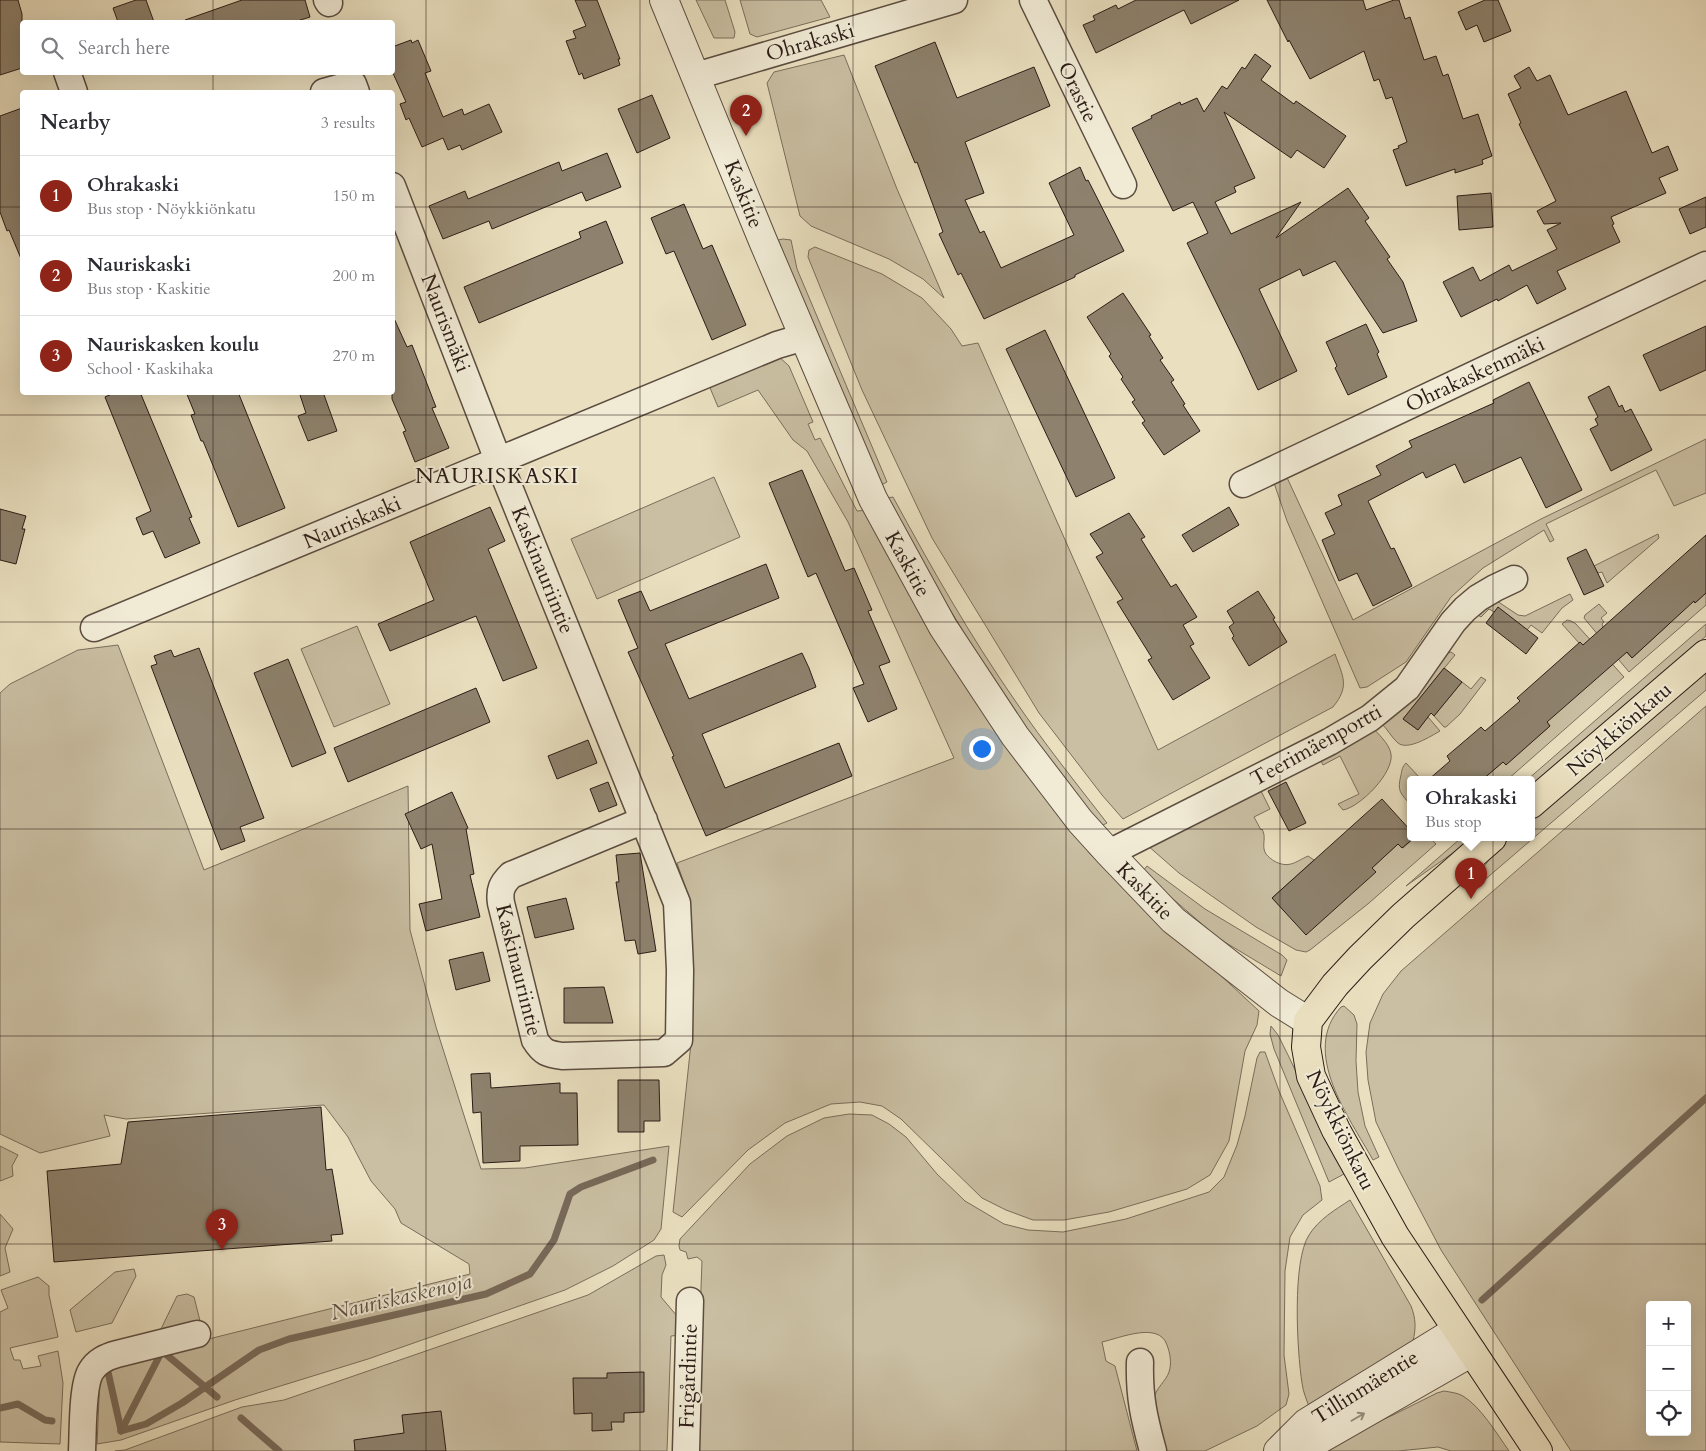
<!DOCTYPE html>
<meta charset="utf-8">
<style>
body{margin:0;font-family:Cardo,serif;background:#f7f7f7;color:#2b2b33}
.controls{position:absolute;right:15px;bottom:15px;display:grid;overflow:hidden;border-radius:5px;box-shadow:0 5px 20px #0002}
.controls button{width:45px;height:45px;display:grid;place-items:center;padding:0;border:0;border-bottom:1px solid #e1e1e2;background:#fff;color:#2b2b33;font:25px sans-serif}
.you{position:absolute;left:981px;top:748px;width:18px;height:18px;margin:-12px;border:4px solid #fff;border-radius:50%;background:#1a73e8;box-shadow:0 0 0 8px #1a73e833}
.badge{display:grid;place-items:center;width:32px;height:32px;border-radius:50%;background:#8f2418;color:#fff;font-size:16px;font-weight:700}
.pin{position:absolute;translate:-50% -41px;filter:drop-shadow(0 1px 2px #0008)}
.pin::after{content:'';position:absolute;top:26px;width:18px;height:15px;background:inherit;clip-path:polygon(0 0,100% 0,50% 100%)}
.popup{position:absolute;left:1407px;top:776px;width:128px;height:65px;box-sizing:border-box;display:grid;place-content:center;border-radius:5px;background:#fff;filter:drop-shadow(0 1px 4px #0005);font-size:16px;white-space:nowrap;color:#7c7c81}
.popup b{font-size:19px;color:#2b2b33}
.popup::after{content:'';position:absolute;left:50%;top:100%;margin-left:-10px;border:10px solid transparent;border-top-color:#fff}
.list{margin:0;padding:0;list-style:none}
h2{display:flex;justify-content:space-between;align-items:center;height:65px;margin:0;padding:0 20px;font-size:21px}
h2 small{font-size:16px;font-weight:400;color:#7c7c81}
.list li{display:grid;grid-template-columns:32px 1fr auto;gap:15px;align-items:center;box-sizing:border-box;height:80px;padding:0 20px;border-top:1px solid #e1e1e2}
.list b{display:block;font-size:19px;white-space:nowrap}
.list p{margin:0;font-size:16px;white-space:nowrap;color:#7c7c81}
.list em{font-size:16px;font-style:normal;color:#7c7c81}
.icon{flex:none;width:28px;height:28px;fill:none;stroke:currentColor;stroke-width:2;stroke-linecap:round;stroke-linejoin:round}
.map{position:relative;flex:none;width:1706px;height:1451px;overflow:hidden}
.search{position:absolute;background:#fff;box-shadow:0 5px 20px #0002;left:20px;top:20px;width:375px;height:55px;display:flex;align-items:center;gap:12px;box-sizing:border-box;padding:0 18px;border-radius:5px;color:#7c7c81;font-size:19px}
.panel{position:absolute;background:#fff;box-shadow:0 5px 20px #0002;left:20px;top:90px;width:375px;height:305px;border-radius:5px}
.map>svg:first-child{display:block}
</style>
<div class="map">
<svg width="1706" height="1451" viewBox="0 0 1706 1451">
<rect width="100%" height="100%" fill="#eae0c0"/>
<filter id="stains"><feTurbulence type="fractalNoise" baseFrequency=".004" numOctaves="4"/><feColorMatrix values="0 0 0 0 .2 0 0 0 0 .09 0 0 0 0 .02 0 0 0 .5 -.17"/></filter>
<radialGradient id="worn" r=".72"><stop offset=".6" stop-color="#630" stop-opacity="0"/><stop offset="1" stop-color="#630" stop-opacity=".3"/></radialGradient>
<g fill="#cabfa3" stroke="#7a6e5c" fill-rule="evenodd">
<path d="M696,0H725L735,32L734,38H714Z"/>
<path d="M740,0H821L830,17L757,37L750,34Z"/>
<path d="M844,55L897,189L944,298L923,279L889,259L811,226L800,216L767,83L774,72Z"/>
<path d="M783,239L791,240L797,269L887,482L881,485L782,250L778,240Z"/>
<path d="M815,247L882,274L922,298L951,329L962,346L978,343L1158,750L1335,654C1343,677 1350,686 1333,707L1123,819L1102,795L1039,713L932,538L862,390L808,257L809,250Z"/>
<path d="M776,354L789,366L813,422L808,424L815,440L820,438L857,511L869,510L935,636L1090,854L1259,1011L1257,1025L1245,1051L1229,1141L1210,1175L1187,1189L1109,1212L1064,1220H1033L1006,1210L982,1198L901,1119L882,1106L860,1102L831,1104L785,1123L748,1150L682,1217L673,1212L692,1034L688,895L677,863L954,758L848,522L807,451L793,440L758,390L718,407L708,383Z"/>
<path d="M1706,439V493L1674,506L1656,470L1546,524L1554,540L1550,542L1544,530L1483,568L1451,597L1406,662L1367,687L1360,688L1287,521L1272,477L1284,471L1353,620L1541,519Z"/>
<path d="M714,477L740,537L597,599L571,539Z"/>
<path d="M893,497C931,567 970,636 1016,702C1044,743 1076,783 1107,823L1101,826C1085,807 1069,787 1054,767C992,681 936,591 887,498Z"/>
<path d="M1658,534L1659,538L1607,583L1602,572L1598,573L1594,566Z"/>
<path d="M1706,593V605L1629,672L1584,618L1585,615L1599,604L1607,613L1601,618L1604,622L1602,624L1603,627L1632,658L1671,622L1690,598L1695,603Z"/>
<path d="M1570,594L1573,600L1562,608L1542,633L1531,625L1527,630L1489,609L1481,617L1478,615L1489,602L1497,601L1518,615L1525,616Z"/>
<path d="M1567,620L1571,621L1576,624L1624,677L1507,780H1482L1503,762L1506,764L1550,726L1547,722L1579,643L1562,624Z"/>
<path d="M1706,624V636L1531,788V780H1527Z"/>
<path d="M357,626L390,704L334,727L301,649Z"/>
<path d="M118,645L204,870L408,786L410,930L436,1027L481,1169L525,1168L669,1146L661,1229L654,1240L613,1266L565,1290L368,1359L235,1400L121,1440L97,1444L100,1376L108,1364L470,1274L469,1264L401,1223L395,1209L371,1181L348,1137L324,1105L126,1119L104,1115L110,1136L40,1153L0,1134V693L10,684L78,650Z"/>
<path d="M1451,652L1455,655L1403,719L1418,730L1428,717L1440,731C1431,736 1408,751 1398,743C1392,738 1388,730 1382,724L1445,654Z"/>
<path d="M1706,668V690L1481,883L1476,878L1496,850L1510,838H1531V819Z"/>
<path d="M1481,677L1486,680L1460,714L1446,727H1444L1434,716L1462,682L1471,689Z"/>
<path d="M1706,706V1451H1571L1441,1250L1399,1170L1376,1122L1368,1080L1366,1052L1370,1023L1383,994L1401,971ZM1650,1305H1687V1432H1650Z"/>
<path d="M1371,726C1378,734 1389,743 1391,754C1394,773 1360,807 1343,810L1338,804L1359,794L1340,756L1323,765L1318,755Z"/>
<path d="M1406,763L1419,777L1415,780H1411V805C1400,793 1397,791 1401,775C1402,770 1402,767 1406,763Z"/>
<path d="M1260,789L1270,809L1254,817L1261,830L1262,829C1266,836 1263,842 1264,849C1265,855 1270,858 1274,861C1289,869 1295,862 1308,856L1314,860L1273,897L1375,872L1372,868L1398,844L1403,848L1414,838H1430L1436,844L1369,903L1310,950L1306,952L1296,950L1256,927L1179,873L1147,845Z"/>
<path d="M1461,838H1474L1406,886Z"/>
<path d="M1147,866L1205,909L1282,955L1287,960L1281,976L1218,938L1142,872Z"/>
<path d="M1344,1006L1354,1015L1357,1024L1356,1061L1358,1092L1365,1126L1379,1157L1373,1160C1349,1117 1300,1052 1341,1007Z"/>
<path d="M1271,1026L1278,1035L1289,1057L1344,1174L1329,1182L1274,1049L1270,1034Z"/>
<path d="M1260,1052H1265L1279,1091L1320,1186L1322,1200L1303,1215L1290,1237L1285,1271L1284,1355L1289,1394L1286,1405L1257,1426L1205,1451H1164C1160,1434 1152,1416 1154,1398C1156,1388 1166,1381 1169,1372C1172,1363 1170,1353 1167,1345C1159,1321 1120,1338 1102,1342L1106,1361L1115,1366L1137,1451H695L702,1261L697,1257L688,1259L686,1252L680,1250L679,1246L680,1239L750,1164L787,1136L824,1118L849,1114L872,1115L889,1124L906,1137L937,1174L965,1201L1004,1224L1028,1230L1063,1232L1126,1219L1209,1192L1224,1177L1237,1145L1245,1116L1257,1058Z"/>
<path d="M0,1146L18,1155L12,1166L13,1176L0,1181Z"/>
<path d="M1350,1200L1411,1306C1416,1319 1416,1328 1413,1341L1310,1409C1307,1401 1303,1392 1302,1383C1297,1351 1292,1261 1309,1235C1319,1219 1335,1210 1350,1200Z"/>
<path d="M0,1214L13,1229L5,1248L10,1272L0,1276Z"/>
<path d="M664,1255L666,1265L662,1275L661,1297L677,1316L681,1335L671,1336L667,1451H115L125,1450L242,1407L284,1400L588,1295L656,1256Z"/>
<path d="M134,1269L136,1276L112,1323L76,1332L70,1310L115,1272Z"/>
<path d="M38,1277L49,1286V1295L58,1337L10,1348L14,1360H20L23,1369L41,1366L38,1356L58,1351L63,1383L60,1444L0,1442V1312L8,1308L1,1290Z"/>
<path d="M187,1294L194,1297L200,1321L160,1331L177,1296Z"/>
<path d="M1444,1391C1450,1392 1458,1393 1463,1396C1481,1407 1497,1434 1509,1451H1451L1438,1447L1398,1451H1330L1327,1445L1393,1415L1437,1393Z"/>
</g>
<g fill="none" stroke-linecap="round" stroke-linejoin="round">
<g stroke="#776959" stroke-width="7">
<path d="M1482,1300L1706,1098"/>
<path d="M108,1372L121,1430"/>
<path d="M0,1408L18,1404L45,1420L52,1421"/>
<path d="M241,1418L279,1451"/>
<path d="M121,1431L146,1424L182,1403L259,1350L289,1339L486,1294L530,1274L554,1240L570,1194L581,1187L653,1160"/>
<path d="M121,1431L162,1351L217,1397"/>
</g>
</g>
<g fill="#8e826e" stroke="#2b1c16">
<path d="M0,0H18L22,14V68L0,75Z"/>
<path d="M136,0H146L154,22H118L113,8Z"/>
<path d="M242,0H305L310,17L294,22H186L185,20Z"/>
<path d="M575,0H597L620,59H618L620,65L584,79L582,73L579,75L566,41L576,38L573,31L586,26Z"/>
<path d="M1136,0H1239L1191,24L1184,10L1096,53L1083,25L1095,20L1093,16L1116,5L1118,9Z"/>
<path d="M1267,0H1363L1366,10L1394,0H1399L1405,19L1410,17L1424,60L1436,56L1443,76L1448,74L1463,119L1478,114L1492,156L1482,160L1483,164L1455,173V169L1406,186L1393,150L1399,148L1398,146L1407,142L1392,97L1386,99L1379,79L1374,81L1364,51L1310,79L1289,40L1288,42Z"/>
<path d="M1485,0H1498L1511,31L1484,42L1477,25L1466,30L1458,12Z"/>
<path d="M411,40L412,43L418,40L431,71L425,73L443,117L462,109L464,115L489,104L502,132L462,150L460,145L448,150L443,138L422,147L409,118L406,120L400,104L406,102L392,71V47Z"/>
<path d="M935,42L957,98L1034,67L1050,106L965,142L984,193L965,200L980,233L984,231L1001,268L1074,235L1049,183L1080,167L1086,181L1088,180L1124,251L1075,275V277L984,319L961,273L958,275L939,234L943,232L917,162L915,163L875,66Z"/>
<path d="M1255,54L1271,66L1261,80L1294,104L1296,101L1346,136L1324,168L1297,150L1291,158L1224,112L1255,178L1234,187L1236,192L1215,202L1231,234L1301,202L1276,238L1348,188L1369,218L1365,221L1390,257L1387,259L1403,282L1417,321L1383,333L1335,261L1303,276L1300,269L1259,289L1297,371L1258,390L1241,353L1187,243L1208,233L1193,202L1173,211L1132,128L1152,118L1151,116L1180,102L1181,105L1197,98L1204,112L1222,86L1227,89L1242,67L1245,69Z"/>
<path d="M1529,67L1537,81L1550,75L1568,115L1626,91L1652,153L1668,146L1678,170L1659,178L1666,193L1611,217L1614,224L1612,225L1620,242L1557,271L1566,289L1537,304L1527,285L1498,301L1497,299L1461,317L1443,282L1473,267L1480,281L1509,265L1512,271L1557,249L1547,230L1561,223L1544,224L1537,211L1556,201L1519,124L1521,123L1508,94L1521,88L1514,76Z"/>
<path d="M652,95L670,138L637,153L618,109Z"/>
<path d="M22,108V261L9,230L7,231L0,212V116Z"/>
<path d="M607,153L621,187L586,201L582,192L492,229L489,221L443,239L429,206L465,191L468,199L559,162L562,171Z"/>
<path d="M1491,193L1493,227L1459,230L1457,196Z"/>
<path d="M1706,197V227L1690,234L1679,209Z"/>
<path d="M684,204L703,249L712,245L746,325L712,340L674,251L666,254L651,218Z"/>
<path d="M606,221L623,263L479,323L464,287L581,238L579,232Z"/>
<path d="M1123,293L1151,335L1149,336L1163,358L1160,360L1174,380L1171,382L1185,404L1183,405L1200,431L1164,455L1142,423L1145,421L1132,402L1135,400L1121,379L1123,377L1109,356L1111,354L1087,317Z"/>
<path d="M392,314L407,347L412,345L436,407L432,408L449,448L415,462L403,432L406,431L392,399Z"/>
<path d="M1366,324L1379,352L1377,354L1387,377L1348,395L1335,368L1337,366L1326,342Z"/>
<path d="M1706,326V370L1660,391L1643,355Z"/>
<path d="M1045,330L1115,478L1076,497L1006,349Z"/>
<path d="M1529,382L1582,490L1546,508L1521,457L1464,483L1455,464L1426,478L1423,472L1368,501L1391,549L1394,548L1412,586L1373,606L1357,573L1339,581L1322,540L1335,534L1325,513L1342,505L1338,495L1381,475L1376,466L1412,447L1409,441L1494,403L1493,400Z"/>
<path d="M1609,386L1619,407L1622,405L1625,412L1631,409L1652,450L1611,471L1590,429L1598,425L1595,419L1598,417L1588,397Z"/>
<path d="M116,392H140L192,517L189,518L200,543L165,558L153,531L143,535L136,518L151,511L105,397Z"/>
<path d="M186,392H238L285,508L238,527L203,441H201L191,415L195,414Z"/>
<path d="M299,392H323L337,431L308,441L298,416L306,413Z"/>
<path d="M802,470L845,571L854,568L872,610L868,611L890,662L879,666L897,709L868,722L853,688L864,684L816,573L808,577L769,483Z"/>
<path d="M490,507L505,541L488,549L537,668L503,681L476,616L390,651L378,624L434,600L410,542Z"/>
<path d="M1229,507L1239,525L1193,552L1182,535Z"/>
<path d="M0,509L26,516L22,529H25L16,564L0,560Z"/>
<path d="M1129,513L1145,537L1141,539L1171,587L1176,584L1197,617L1183,625L1194,644L1190,646L1210,678L1173,700L1148,660L1152,658L1117,602L1123,599L1096,557L1103,553L1090,534Z"/>
<path d="M1706,535V593L1695,603L1694,601L1632,658L1627,652L1547,722L1550,726L1506,765L1503,762L1482,780H1428L1450,761L1447,756L1481,727L1485,731L1520,701L1517,698L1580,642L1583,645Z"/>
<path d="M1586,549L1604,586L1584,595L1567,558Z"/>
<path d="M766,564L779,598L665,644L689,699L802,653L809,668L816,687L702,734L725,788L839,743L852,776L706,836L672,757L674,756L628,652L638,648L618,600L641,591L650,611Z"/>
<path d="M1258,591L1275,618L1273,619L1287,642L1249,666L1232,638L1234,636L1229,627L1234,623L1227,611Z"/>
<path d="M1498,607L1538,638L1526,654L1486,623Z"/>
<path d="M199,648L264,818L240,827L245,841L221,850L151,666L157,664L154,656L171,650L174,657Z"/>
<path d="M288,659L326,753L292,767L254,673Z"/>
<path d="M1444,668L1462,682L1434,716L1431,713L1418,730L1403,719Z"/>
<path d="M476,688L490,722L348,782L334,748Z"/>
<path d="M588,740L597,763L557,779L548,756Z"/>
<path d="M608,782L617,805L599,812L590,789Z"/>
<path d="M1286,782L1306,823L1289,831L1268,791Z"/>
<path d="M452,792L468,828L466,829L474,874L470,875L480,917L426,931L419,904L442,899L432,844L421,849L405,814Z"/>
<path d="M1382,799L1411,831V838H1414L1402,848L1398,844L1372,868L1376,872L1306,935L1272,898Z"/>
<path d="M640,853L656,951L638,954L635,940L625,941L616,882H619L616,855Z"/>
<path d="M566,898L574,929L535,938L527,907Z"/>
<path d="M483,952L490,981L456,990L449,960Z"/>
<path d="M604,987L613,1023H564V988Z"/>
<path d="M490,1073L491,1088L560,1083V1093H577L578,1145L520,1146V1161L483,1163L481,1112L473,1113L471,1074Z"/>
<path d="M618,1080H659L660,1121H644V1132H618Z"/>
<path d="M321,1107L326,1170L332,1169L343,1234L331,1235L332,1241L54,1262L47,1171L121,1164L128,1122Z"/>
<path d="M644,1372V1412L624,1413V1422H611L612,1430L592,1431V1413L574,1414L573,1378H607V1373Z"/>
<path d="M441,1411L446,1451H355L354,1440L404,1433L402,1415Z"/>
</g>
<g fill="none" stroke-linecap="round" stroke-linejoin="round">
<defs>
<g id="minor">
<path d="M327,0L329,3"/>
<path d="M1033,0L1123,185"/>
<path d="M67,72L74,92"/>
<path d="M696,76L954,0"/>
<path d="M324,92L353,84L356,92"/>
<path d="M392,186L498,460L677,903L680,970L679,1040L664,1053L562,1056C548,1054 543,1053 535,1040L501,903C499,890 502,884 511,875L644,820"/>
<path d="M1243,484L1706,265"/>
<path d="M94,628L777,345L804,337"/>
<path d="M1109,853L1329,742L1370,718L1407,688L1453,622L1465,609L1478,598L1495,588L1514,579"/>
<path d="M1140,1362C1139,1397 1144,1418 1153,1451"/>
<path d="M82,1451C83,1432 82,1385 91,1371C97,1361 106,1357 117,1354L197,1334"/>
<path d="M686,1451L690,1301"/>
</g>
<g id="tertiary">
<path d="M664,0L763,241L873,499L943,627L1015,736L1080,821L1109,853L1173,920L1279,1003L1308,1021"/>
<path d="M1278,1451L1306,1423L1457,1330"/>
<path d="M1284,1451L1315,1442L1472,1352"/>
</g>
<g id="primary">
<path d="M1531,804L1706,654"/>
<path d="M1492,838L1403,916L1360,958L1335,985L1308,1021L1306,1047L1311,1076L1336,1130L1395,1236L1538,1451"/>
</g>
</defs>
<use href="#minor" stroke="#5b4d40" stroke-width="29"/>
<use href="#tertiary" stroke="#5b4d40" stroke-width="30"/>
<use href="#primary" stroke="#2b1c16" stroke-width="30"/>
<use href="#minor" stroke="#f1ebd6" stroke-width="26"/>
<use href="#tertiary" stroke="#f1ebd6" stroke-width="28"/>
<use href="#primary" stroke="#eae0c0" stroke-width="28"/>
</g>
<defs><path id="oneway-shaft" d="M-6 0H5M1.5-3L5.5 0L1.5 3" fill="none" stroke-width="1.6" stroke-linecap="round" stroke-linejoin="round" transform="scale(1.25)"/></defs>
<use stroke="#988e80" href="#oneway-shaft" transform="translate(1358 1417) rotate(-30)"/>
<path fill="none" stroke="#2b1c16" stroke-width="1" stroke-opacity="0.55" d="M213,0V22M426,0V1451M640,0V1451M853,0V1451M1066,0V1451M1280,0V1451M1493,0V1451M213,72V92M0,207H22M392,207H1706M213,392V1451M0,415H1706M0,622H1706M0,829H1706M0,1036H1706M0,1244H1706"/>
<g text-anchor="middle" stroke-width="4" stroke-linejoin="round" paint-order="stroke">
<g font-size="21" fill="#2b1c16" stroke="#f1ebd6">
<text transform="translate(810 42) rotate(-16)" y="7">Ohrakaski</text>
<text transform="translate(1078 92) rotate(64)" y="7">Orastie</text>
<text transform="translate(744 194) rotate(68)" y="7">Kaskitie</text>
<text transform="translate(446 323) rotate(69)" y="7">Naurismäki</text>
<text transform="translate(1475 374) rotate(-25)" y="7">Ohrakaskenmäki</text>
<text transform="translate(352 522) rotate(-23)" y="7">Nauriskaski</text>
<text transform="translate(908 564) rotate(61)" y="7">Kaskitie</text>
<text transform="translate(543 570) rotate(68)" y="7">Kaskinauriintie</text>
<text transform="translate(1619 729) rotate(-41)" y="7">Nöykkiönkatu</text>
<text transform="translate(1316 745) rotate(-29)" y="7">Teerimäenportti</text>
<text transform="translate(1145 891) rotate(46)" y="7">Kaskitie</text>
<text transform="translate(519 970) rotate(76)" y="7">Kaskinauriintie</text>
<text transform="translate(1341 1130) rotate(64)" y="7">Nöykkiönkatu</text>
<text transform="translate(688 1376) rotate(-88)" y="7">Frigårdintie</text>
<text transform="translate(1365 1387) rotate(-32)" y="7">Tillinmäentie</text>
</g>
<g font-size="22" letter-spacing="1" fill="#2b1c16" stroke="#f1ebd6">
<text x="497" y="483">NAURISKASKI</text>
</g>
<g font-size="22" font-style="italic" fill="#5d5043" stroke="#f1ebd6">
<text transform="translate(401 1296) rotate(-13)" y="8">Nauriskaskenoja</text>
</g>
</g>
<rect width="100%" height="100%" filter="url(#stains)"/>
<rect width="100%" height="100%" fill="url(#worn)"/>
</svg>
<div class="controls">
<button>+</button>
<button>−</button>
<button><svg class="icon" aria-label="locate" viewBox="0 0 24 24"><circle cx="12" cy="12" r="6"/><path d="M12 2v4M12 18v4M2 12h4M18 12h4"/></svg></button>
</div>
<div class="you"></div>
<div class="pin badge" style="left:1471px;top:899px">1</div>
<div class="popup"><b>Ohrakaski</b>Bus stop</div>
<div class="pin badge" style="left:746px;top:136px">2</div>
<div class="pin badge" style="left:222px;top:1250px">3</div>
<div class="search"><svg class="icon" aria-label="search" viewBox="0 0 24 24"><circle cx="10" cy="10" r="6"/><path d="M15 15l6 6"/></svg>Search here</div>
<section class="panel">
<h2>Nearby<small>3 results</small></h2>
<ul class="list">
<li><span class="badge">1</span><div><b>Ohrakaski</b><p>Bus stop · Nöykkiönkatu</p></div><em>150 m</em></li>
<li><span class="badge">2</span><div><b>Nauriskaski</b><p>Bus stop · Kaskitie</p></div><em>200 m</em></li>
<li><span class="badge">3</span><div><b>Nauriskasken koulu</b><p>School · Kaskihaka</p></div><em>270 m</em></li>
</ul>
</section>
</div>
